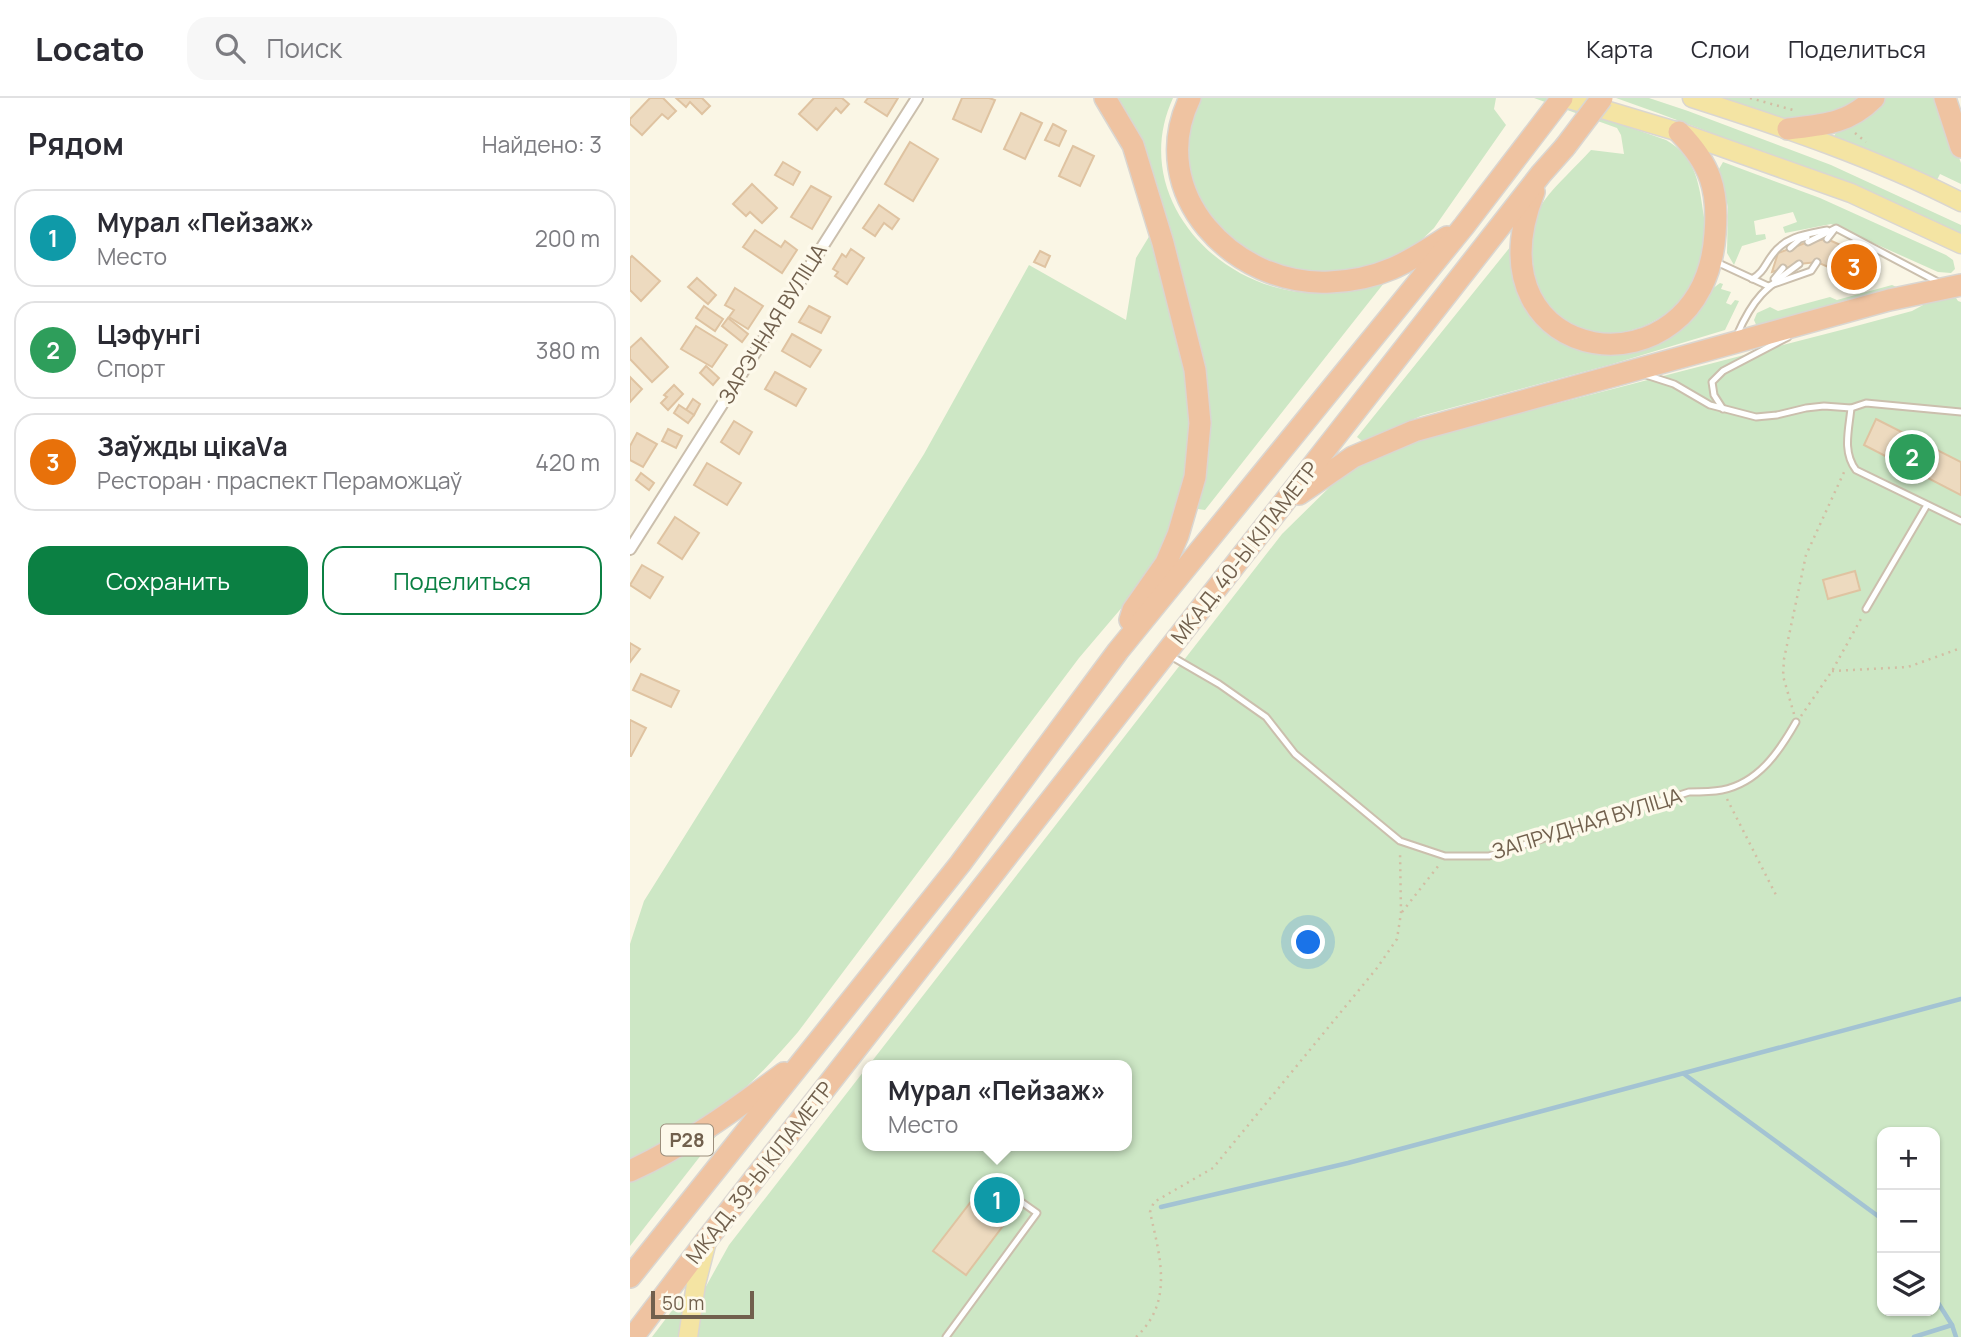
<!DOCTYPE html>
<html lang="ru">
<meta charset="utf-8">
<style>
body{margin:0;font-family:Manrope,sans-serif;background:#f7f7f7;color:#2b2b33}
.controls{position:absolute;right:21px;bottom:21px;display:grid;overflow:hidden;border-radius:14px;box-shadow:0 2px 5px #0004}
.controls button{width:63px;height:63px;display:grid;place-items:center;padding:0;border:0;border-bottom:2px solid #e1e1e2;background:#fff;color:#2b2b33;font:35px sans-serif}
.scale{position:absolute;left:21px;bottom:18px;width:103px;box-sizing:border-box;padding-left:7px;border:4px solid #71604d;border-top:0;font-size:19px;line-height:24px;white-space:nowrap;color:#71604d;-webkit-text-stroke:5px #fdf9eb;paint-order:stroke}
.you{position:absolute;left:679px;top:845px;width:24px;height:24px;margin:-18px;border:5px solid #fff;border-radius:50%;background:#1a73e8;box-shadow:0 0 0 10px #1a73e833}
.badge{display:grid;place-items:center;width:46px;height:46px;border-radius:50%;background:#0b8043;color:#fff;font-size:23px;font-weight:700}
.pin{position:absolute;translate:-50% -50%;border:4px solid #fff;box-shadow:0 2px 7px #0006}
.popup{position:absolute;left:232px;top:962px;width:270px;height:91px;box-sizing:border-box;display:grid;place-content:center;border-radius:14px;background:#fff;filter:drop-shadow(0 2px 5px #0005);font-size:23px;white-space:nowrap;color:#7c7c81}
.popup b{font-size:26px;color:#2b2b33}
.popup::after{content:'';position:absolute;left:50%;top:100%;margin-left:-14px;border:14px solid transparent;border-top-color:#fff}
.list{margin:0;padding:0;list-style:none}
h2{display:flex;justify-content:space-between;align-items:center;height:91px;margin:0;padding:0 28px;font-size:30px}
h2 small{font-size:23px;font-weight:400;color:#7c7c81}
.list li{display:grid;grid-template-columns:46px 1fr auto;gap:21px;align-items:center;box-sizing:border-box;height:98px;margin:0 14px 14px;padding:0 14px;border:2px solid #e1e1e2;border-radius:21px}
.list b{display:block;font-size:26px;white-space:nowrap}
.list p{margin:0;font-size:23px;white-space:nowrap;color:#7c7c81}
.list em{font-size:23px;font-style:normal;color:#7c7c81}
.actions{display:flex;gap:14px;padding:21px 28px}
.actions a{flex:1;padding:16px 0;border:2px solid #0b8043;border-radius:21px;text-align:center;font-size:24px;color:#0b8043}
.actions .main{background:#0b8043;color:#fff}
.icon{flex:none;width:38px;height:38px;fill:none;stroke:currentColor;stroke-width:2;stroke-linecap:round;stroke-linejoin:round}
.map{position:relative;flex:none;width:1331px;height:1239px;overflow:hidden}
header{display:flex;align-items:center;gap:42px;box-sizing:border-box;height:98px;padding:0 35px;background:#fff;border-bottom:2px solid #e1e1e2}
header strong{font-size:33px}
nav{display:flex;gap:38px;margin-inline-start:auto;font-size:24px}
.search{width:490px;height:63px;background:#f7f7f7;display:flex;align-items:center;gap:18px;box-sizing:border-box;padding:0 24px;border-radius:21px;color:#7c7c81;font-size:26px}
main{display:flex}
aside{flex:1;background:#fff}
.map>svg:first-child{display:block}
</style>
<header>
<strong>Locato</strong>
<div class="search"><svg class="icon" aria-label="search" viewBox="0 0 24 24"><circle cx="10" cy="10" r="6"/><path d="M15 15l6 6"/></svg>Поиск</div>
<nav><a>Карта</a><a>Слои</a><a>Поделиться</a></nav>
</header>
<main>
<aside>
<h2>Рядом<small>Найдено: 3</small></h2>
<ul class="list">
<li><span class="badge" style="background:#0f9aa8">1</span><div><b>Мурал «Пейзаж»</b><p>Место</p></div><em>200 m</em></li>
<li><span class="badge" style="background:#2e9e5b">2</span><div><b>Цэфунгі</b><p>Спорт</p></div><em>380 m</em></li>
<li><span class="badge" style="background:#e8710a">3</span><div><b>Заўжды цікаVа</b><p>Ресторан · праспект Пераможцаў</p></div><em>420 m</em></li>
</ul>
<div class="actions"><a class="main">Сохранить</a><a>Поделиться</a></div>
</aside>
<div class="map">
<svg width="1331" height="1239" viewBox="0 0 1331 1239">
<rect width="100%" height="100%" fill="#faf6e5"/>
<g fill="#cde7c5" fill-rule="evenodd">
<path d="M484,0H543C501,91 577,183 669,194C697,197 726,189 754,185L575,412L568,411V402L577,347Z"/>
<path d="M569,0H866L864,11L876,27L804,130L782,151L764,162L693,181L615,162L556,89L560,18Z"/>
<path d="M904,0H916L1036,42C1067,60 1069,86 1074,119C1077,139 1073,164 1066,182C1062,191 1053,200 1046,207C1003,247 936,248 908,190C904,183 904,173 903,164C900,145 902,120 914,103C927,85 946,69 961,52L994,56L991,37L987,30Z"/>
<path d="M986,0H1019L1058,13L1201,67L1331,127V138C1217,88 1103,41 986,0Z"/>
<path d="M1084,0H1235L1223,9L1171,24L1143,19Z"/>
<path d="M1255,0H1307L1331,65V86L1310,76L1306,84L1203,40L1207,33L1242,13Z"/>
<path d="M1093,64L1190,100L1316,157L1323,162L1325,171L1321,175L1308,174L1201,126L1155,135L1153,129L1167,124L1163,114L1124,123L1126,137L1135,136L1136,141L1112,148L1104,167L1097,155L1098,109L1089,71Z"/>
<path d="M520,137L555,265L560,322L555,381L543,436L511,487L449,560L168,934C147,958 127,981 103,1000C72,1024 35,1043 0,1061V846L14,803L294,356L399,167L496,222L506,160Z"/>
<path d="M885,143L913,229L935,245L959,253L1033,241L1067,214L1082,191L1090,185L1093,186L1091,191L1101,194L1096,205L1101,207L1105,202L1109,203L1095,232L979,267L791,318L732,343L727,339Z"/>
<path d="M1262,187L1271,191L1128,231L1124,222L1127,215L1140,209L1148,213L1200,199L1207,202Z"/>
<path d="M1322,194L1328,203L1331,204V1239H66L74,1192L99,1147L237,969L238,1048H496V967H239L652,436L713,376L770,346L1215,231L1282,213L1308,199ZM1252,1034H1305V1213H1252Z"/>
<path d="M93,1029L0,1148V1079Z"/>
<path d="M56,1194L50,1239H22Z"/>
</g>
<g fill="none" stroke-linecap="round" stroke-linejoin="round">
<g stroke="#a3c3d3" stroke-width="4.5">
<path d="M1054,976L1252,1121"/>
<path d="M531,1109L718,1065L1331,901"/>
<path d="M1305,1200L1322,1227L1326,1239"/>
<path d="M1284,1239L1322,1227"/>
</g>
</g>
<g fill="#eddabf" stroke="#dfc3a1" stroke-width="2">
<path d="M20,0H33L46,13L38,21L32,16L12,37L0,26V21Z"/>
<path d="M46,0H72L80,8L72,16L60,4L56,9Z"/>
<path d="M184,0H212L219,6L211,15L206,10L187,32L169,16Z"/>
<path d="M238,0H268L257,18L235,4Z"/>
<path d="M332,0H359L365,2L351,34L323,21Z"/>
<path d="M391,15L412,25L395,61L374,51Z"/>
<path d="M423,26L436,33L429,48L415,42Z"/>
<path d="M280,44L308,61L283,103L255,86Z"/>
<path d="M443,48L464,58L450,88L429,78Z"/>
<path d="M153,64L170,74L163,87L145,77Z"/>
<path d="M122,86L147,110L132,125L120,114L116,118L103,106Z"/>
<path d="M181,88L201,99L182,131L161,119Z"/>
<path d="M249,107L269,121L262,131L254,125L245,138L233,130Z"/>
<path d="M125,132L151,149L155,143L167,152L152,175L113,149Z"/>
<path d="M1197,141L1215,149L1205,172L1187,164L1169,166L1142,174L1148,155L1178,144Z"/>
<path d="M1216,148L1247,162L1234,190L1203,176Z"/>
<path d="M221,151L234,160L217,186L205,178L208,174L203,171L212,156L216,159Z"/>
<path d="M410,153L420,158L415,169L404,164Z"/>
<path d="M2,158L30,183L11,203L0,192V160Z"/>
<path d="M67,180L86,197L78,206L58,189Z"/>
<path d="M105,190L133,208L118,231L99,219L104,212L95,207Z"/>
<path d="M74,208L93,221L85,233L66,220Z"/>
<path d="M179,208L200,219L191,235L169,224Z"/>
<path d="M98,220L118,236L112,244L92,228Z"/>
<path d="M66,228L97,247L82,269L51,251Z"/>
<path d="M162,236L191,252L180,269L152,253Z"/>
<path d="M11,240L38,269L22,284L0,261V250Z"/>
<path d="M76,268L89,280L83,287L70,275Z"/>
<path d="M145,274L176,291L166,308L135,291Z"/>
<path d="M0,279L12,291L0,304Z"/>
<path d="M44,287L53,296L38,312L31,305L37,299L34,297Z"/>
<path d="M63,301L70,306L64,317L56,312Z"/>
<path d="M49,307L64,317L58,325L44,315Z"/>
<path d="M1246,321L1331,364V397L1234,347Z"/>
<path d="M104,323L122,334L109,356L91,344Z"/>
<path d="M38,331L52,338L46,350L32,343Z"/>
<path d="M7,335L27,346L13,369L0,362V348Z"/>
<path d="M77,365L111,385L97,407L64,387Z"/>
<path d="M11,375L24,385L19,392L6,382Z"/>
<path d="M45,419L69,435L52,461L28,445Z"/>
<path d="M12,467L33,479L20,500L0,487Z"/>
<path d="M1225,473L1230,492L1198,501L1193,482Z"/>
<path d="M0,545L10,551L0,564Z"/>
<path d="M11,576L49,593L41,609L3,592Z"/>
<path d="M0,622L16,630L1,658H0Z"/>
<path d="M353,1088L385,1112L336,1177L303,1153Z"/>
</g>
<g fill="none" stroke-linecap="round" stroke-linejoin="round">
<defs>
<g id="lane">
<path d="M1197,141L1204,132"/>
<path d="M1178,144L1206,130L1308,184"/>
<path d="M1160,150L1170,141L1177,139"/>
<path d="M1082,162L1138,188L1181,173L1187,164"/>
<path d="M1122,181C1134,174 1135,166 1143,156C1156,138 1177,136 1197,132"/>
<path d="M1144,181L1153,170"/>
<path d="M1107,237C1124,198 1136,190 1169,166"/>
<path d="M1016,277L1044,286L1080,307L1126,319L1147,317L1176,310L1194,308L1221,310L1236,305L1331,314"/>
<path d="M1221,310C1219,331 1212,354 1226,372L1331,423"/>
<path d="M1093,311L1084,297L1082,284L1093,273L1158,239"/>
<path d="M1236,511L1297,407"/>
<path d="M539,557L589,586L636,619L665,656L770,743L815,758H859L1059,694C1069,694 1081,694 1092,692C1128,685 1149,654 1166,624"/>
<path d="M316,1239L407,1115L366,1086"/>
</g>
<path id="street" d="M0,451L287,0"/>
<g id="primary">
<path d="M935,0L1049,34L1221,95L1331,146"/>
<path d="M1062,0C1153,29 1245,60 1331,104"/>
<path d="M58,1239L66,1186L77,1143"/>
</g>
<g id="highway">
<path d="M475,0L503,47L533,145L565,272L570,325L565,379L548,437L536,465L503,512L500,522"/>
<path d="M560,0C514,95 604,189 700,184C750,182 777,165 817,139"/>
<path d="M1315,0L1331,49"/>
<path d="M1158,31C1193,27 1218,26 1244,0"/>
<path d="M904,94C834,273 1074,303 1085,136C1089,91 1080,66 1049,34"/>
<path d="M669,396L723,359L784,333L1259,202L1331,187"/>
<path d="M0,1073C55,1048 106,1011 154,975"/>
<path d="M0,1179L330,766L488,553L834,128L932,0"/>
<path d="M3,1239L78,1140L911,76L935,49"/>
</g>
</defs>
<use href="#lane" stroke="#cbbfad" stroke-width="9"/>
<use href="#street" stroke="#cbbfad" stroke-width="14"/>
<use href="#primary" stroke="#dad6d1" stroke-width="21"/>
<use href="#highway" stroke="#dad6d1" stroke-width="24"/>
<g stroke="#d2bda3" stroke-width="2.5" stroke-dasharray="2 5" stroke-linecap="butt">
<path d="M1120,0L1163,12"/>
<path d="M1225,35L1236,44"/>
<path d="M1202,573L1278,569L1331,550"/>
<path d="M1164,616L1153,578L1154,561L1176,457L1215,372"/>
<path d="M1171,618L1202,573L1232,519"/>
<path d="M1097,701L1146,797"/>
<path d="M772,814L809,767"/>
<path d="M506,1239C544,1204 530,1159 520,1114L524,1104L583,1070L747,870L767,841L771,815L770,753"/>
</g>
<use href="#lane" stroke="#fff" stroke-width="5"/>
<use href="#street" stroke="#fff" stroke-width="10"/>
<use href="#primary" stroke="#f4e4a3" stroke-width="18"/>
<use href="#highway" stroke="#efc3a1" stroke-width="21"/>
<defs>
<path id="highway-bridge" d="M935,49L972,0"/>
</defs>
<use href="#highway-bridge" stroke="#dad6d1" stroke-width="24" stroke-linecap="butt"/>
<use href="#highway-bridge" stroke="#efc3a1" stroke-width="21"/>
</g>
<g text-anchor="middle" stroke-width="7" stroke-linejoin="round" paint-order="stroke">
<rect fill="#fdf9eb" stroke="#9b8e7c" stroke-width="2" x="31" y="1026.5" width="52" height="31" rx="5"/>
<g font-size="19" font-weight="bold" fill="#71604d">
<text x="57" y="1049">Р28</text>
</g>
<g font-size="21" fill="#71604d" stroke="#fdf9eb">
<text transform="translate(143 226) rotate(-58)" y="7">ЗАРЭЧНАЯ ВУЛІЦА</text>
<text transform="translate(615 455) rotate(-52)" y="7">МКАД, 40-Ы КІЛАМЕТР</text>
<text transform="translate(957 726) rotate(-17)" y="7">ЗАПРУДНАЯ ВУЛІЦА</text>
<text transform="translate(130 1075) rotate(-52)" y="7">МКАД, 39-Ы КІЛАМЕТР</text>
</g>
</g>
</svg>
<div class="controls">
<button>+</button>
<button>−</button>
<button><svg class="icon" aria-label="layers" viewBox="0 0 24 24"><path d="M12 4l9 5-9 5-9-5zM3 14l9 5 9-5"/></svg></button>
</div>
<div class="scale">50 m</div>
<div class="you"></div>
<div class="pin badge" style="left:367px;top:1102px;background:#0f9aa8">1</div>
<div class="popup"><b>Мурал «Пейзаж»</b>Место</div>
<div class="pin badge" style="left:1282px;top:359px;background:#2e9e5b">2</div>
<div class="pin badge" style="left:1224px;top:169px;background:#e8710a">3</div>
</div>
</main>
